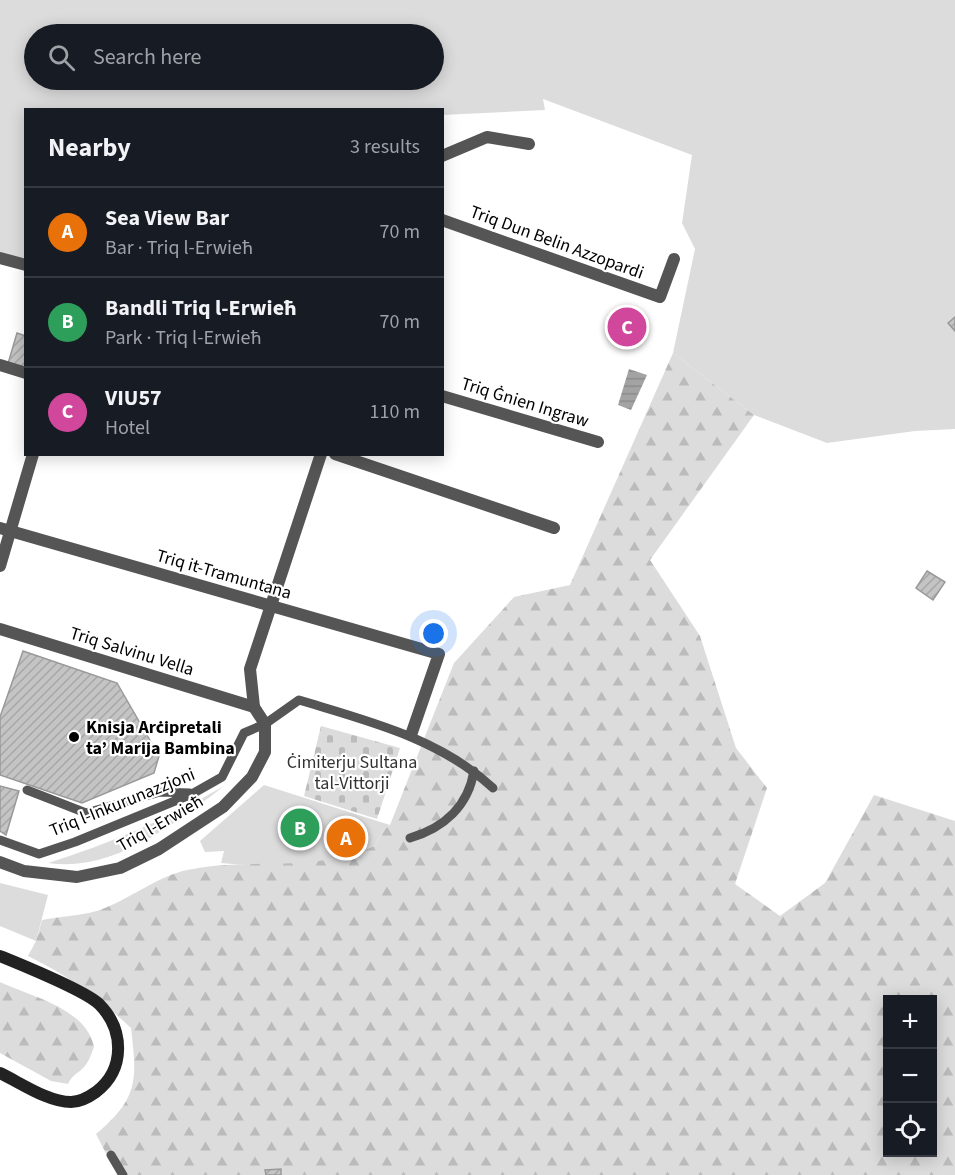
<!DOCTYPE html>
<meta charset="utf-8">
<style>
body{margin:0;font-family:"Source Sans 3",sans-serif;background:#20242c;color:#f1f3f6}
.controls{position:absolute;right:18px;bottom:18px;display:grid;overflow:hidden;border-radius:0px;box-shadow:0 3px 15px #0003}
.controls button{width:54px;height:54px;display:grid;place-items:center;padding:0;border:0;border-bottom:2px solid #363941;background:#171b24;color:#f1f3f6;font:30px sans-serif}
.you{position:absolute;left:434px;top:634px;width:21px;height:21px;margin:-15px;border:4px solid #fff;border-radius:50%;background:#1a73e8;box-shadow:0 0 0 9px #1a73e833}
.badge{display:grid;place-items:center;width:39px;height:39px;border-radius:50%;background:#8c9099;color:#fff;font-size:20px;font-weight:700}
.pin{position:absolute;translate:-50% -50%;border:3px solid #fff;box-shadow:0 2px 6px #0006}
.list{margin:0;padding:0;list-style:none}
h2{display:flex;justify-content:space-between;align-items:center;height:78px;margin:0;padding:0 24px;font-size:26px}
h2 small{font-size:20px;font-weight:400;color:#9ea1a6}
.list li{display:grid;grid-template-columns:39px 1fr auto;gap:18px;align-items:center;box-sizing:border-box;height:90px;padding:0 24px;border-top:2px solid #363941}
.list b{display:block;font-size:22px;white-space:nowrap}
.list p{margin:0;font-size:20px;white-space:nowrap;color:#9ea1a6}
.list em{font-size:20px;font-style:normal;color:#9ea1a6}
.icon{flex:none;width:33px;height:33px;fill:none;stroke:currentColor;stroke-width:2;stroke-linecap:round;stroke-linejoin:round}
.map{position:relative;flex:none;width:955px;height:1175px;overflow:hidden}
.search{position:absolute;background:#171b24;box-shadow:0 3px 15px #0003;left:24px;top:24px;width:420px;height:66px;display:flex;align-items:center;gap:15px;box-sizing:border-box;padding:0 21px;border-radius:33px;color:#9ea1a6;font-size:22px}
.panel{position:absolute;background:#171b24;box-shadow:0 3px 15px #0003;left:24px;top:108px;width:420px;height:348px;border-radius:0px}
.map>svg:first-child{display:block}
</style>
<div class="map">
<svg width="955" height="1175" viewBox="0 0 955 1175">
<defs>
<pattern id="forest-firs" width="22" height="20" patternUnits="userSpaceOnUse" patternTransform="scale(1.5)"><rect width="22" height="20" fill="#dcdcdc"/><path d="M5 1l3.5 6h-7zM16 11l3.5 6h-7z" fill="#bbb"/></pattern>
<pattern id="cemetery-stones" width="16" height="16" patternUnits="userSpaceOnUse" patternTransform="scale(1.5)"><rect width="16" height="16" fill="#dcdcdc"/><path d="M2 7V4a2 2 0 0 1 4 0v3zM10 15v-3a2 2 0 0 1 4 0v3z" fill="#bbb"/></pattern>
<pattern id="water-rules" width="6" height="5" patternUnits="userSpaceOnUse" patternTransform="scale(1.5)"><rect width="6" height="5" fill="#a3a3a3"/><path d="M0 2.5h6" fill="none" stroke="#8b8b8b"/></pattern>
<pattern id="building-hatch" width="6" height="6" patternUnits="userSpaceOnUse" patternTransform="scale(1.5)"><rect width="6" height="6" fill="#c4c4c4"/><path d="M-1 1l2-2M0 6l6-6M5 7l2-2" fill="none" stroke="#a7a7a7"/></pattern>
</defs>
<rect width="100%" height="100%" fill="#fff"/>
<g fill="#dcdcdc" fill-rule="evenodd">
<path d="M0,0H955V429L915,431L827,443L754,415L673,353L695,249L682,223L692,155L543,99L545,110L443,115L442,110H26L25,263L0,256ZM34,34H434V80H34Z"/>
<path d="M264,785L390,825L382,831L376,845C329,867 272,868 221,863L224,851L205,852L200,841Z"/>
<path d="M224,786C176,823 113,873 48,863C109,844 169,818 224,786Z"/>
<path d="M0,883L48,895L36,941L0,926Z"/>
</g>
<g fill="url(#forest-firs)" fill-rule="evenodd">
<path d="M673,353L754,415L650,560L700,636L736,748L767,788L735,884L780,916L825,883L874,795L955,821V1175H117L96,1134C139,1098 137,1080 131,1028C99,998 67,975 28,956L36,941L42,920C61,916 86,916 105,908C132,897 159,876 187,870C252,856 313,875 376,845L382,831L390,825L454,663L514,597L570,585ZM888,1000H932V1152H888Z"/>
<path d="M0,982C32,997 86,1008 94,1047C91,1055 88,1064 82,1069C76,1075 72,1075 68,1084L51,1081L0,1053Z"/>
</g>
<path fill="url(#cemetery-stones)" d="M321,726L400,748L377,819L304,796Z"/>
<path fill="url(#water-rules)" d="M629,369L647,375L631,410L618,405Z"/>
<g fill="url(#building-hatch)" stroke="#999" stroke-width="1.5">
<path d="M955,317V331L948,323Z"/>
<path d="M17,333L26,336V372L7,367Z"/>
<path d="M927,571L945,582L933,600L916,588Z"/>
<path d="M23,651L117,683L159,756L154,773L82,803L0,775V717Z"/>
<path d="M0,786L19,791L6,835L0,831Z"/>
<path d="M281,1169V1175H266L265,1170Z"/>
</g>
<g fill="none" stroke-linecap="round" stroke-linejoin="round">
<g stroke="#555" stroke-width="9">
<path d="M27,790L86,813L160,792L190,793"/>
<path d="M410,838C444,828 468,806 474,771"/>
<path d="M0,840L39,854L75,842L192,794L222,777L244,733L265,724L299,700C368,721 439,738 493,788"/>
<path d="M111,1155L123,1175"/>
</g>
<g stroke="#555" stroke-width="12">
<path d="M442,156L487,137L529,144"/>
<path d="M442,220L660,297L674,259"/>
<path d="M0,258L26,265"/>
<path d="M0,365L26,373"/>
<path d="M442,396L598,442"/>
<path d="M335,454L554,528"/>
<path d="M0,528L439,654L411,735"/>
<path d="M0,566L33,454"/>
<path d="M0,629L254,707"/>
<path d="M0,862L24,871L77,877L120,868L159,849L223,807L252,777L265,752V724L254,707L250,669L321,454"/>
</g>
<path stroke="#222" stroke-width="12" d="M0,956C22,965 84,990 99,1004C124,1029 126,1069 96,1092C89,1097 80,1102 71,1102C48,1102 21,1083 0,1073"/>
</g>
<circle fill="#000" stroke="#fff" stroke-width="2" cx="74" cy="737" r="6"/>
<g text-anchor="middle" stroke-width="4.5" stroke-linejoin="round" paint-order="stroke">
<g font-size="18" fill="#000" stroke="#fff">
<text transform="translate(557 242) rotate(20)" y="6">Triq Dun Belin Azzopardi</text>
<text transform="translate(525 402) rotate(17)" y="6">Triq Ġnien Ingraw</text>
<text transform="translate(224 574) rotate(16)" y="6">Triq it-Tramuntana</text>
<text transform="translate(132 651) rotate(17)" y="6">Triq Salvinu Vella</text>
<text transform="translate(122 802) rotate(-22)" y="6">Triq l-Inkurunazzjoni</text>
<text transform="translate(160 823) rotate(-30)" y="6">Triq l-Erwieħ</text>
</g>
<g font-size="18" font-weight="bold" fill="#000" stroke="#fff" text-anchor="start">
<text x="86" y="733">Knisja Arċipretali<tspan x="86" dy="21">ta’ Marija Bambina</tspan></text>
</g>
<g font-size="18" fill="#333" stroke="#fff">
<text x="352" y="768">Ċimiterju Sultana<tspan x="352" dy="21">tal-Vittorji</tspan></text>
</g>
</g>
</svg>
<div class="controls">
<button>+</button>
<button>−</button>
<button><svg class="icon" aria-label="locate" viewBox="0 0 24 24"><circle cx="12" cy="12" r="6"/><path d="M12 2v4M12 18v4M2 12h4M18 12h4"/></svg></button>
</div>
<div class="you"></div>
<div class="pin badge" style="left:346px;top:838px;background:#e8710a">A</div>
<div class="pin badge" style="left:300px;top:828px;background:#2e9e5b">B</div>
<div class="pin badge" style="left:627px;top:327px;background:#d1479c">C</div>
<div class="search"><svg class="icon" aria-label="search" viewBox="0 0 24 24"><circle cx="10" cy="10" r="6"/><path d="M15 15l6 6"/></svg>Search here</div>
<section class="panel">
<h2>Nearby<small>3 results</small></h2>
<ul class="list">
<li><span class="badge" style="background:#e8710a">A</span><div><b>Sea View Bar</b><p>Bar · Triq l-Erwieħ</p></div><em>70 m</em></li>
<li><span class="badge" style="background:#2e9e5b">B</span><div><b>Bandli Triq l-Erwieħ</b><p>Park · Triq l-Erwieħ</p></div><em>70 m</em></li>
<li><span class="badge" style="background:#d1479c">C</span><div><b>VIU57</b><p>Hotel</p></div><em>110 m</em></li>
</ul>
</section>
</div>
